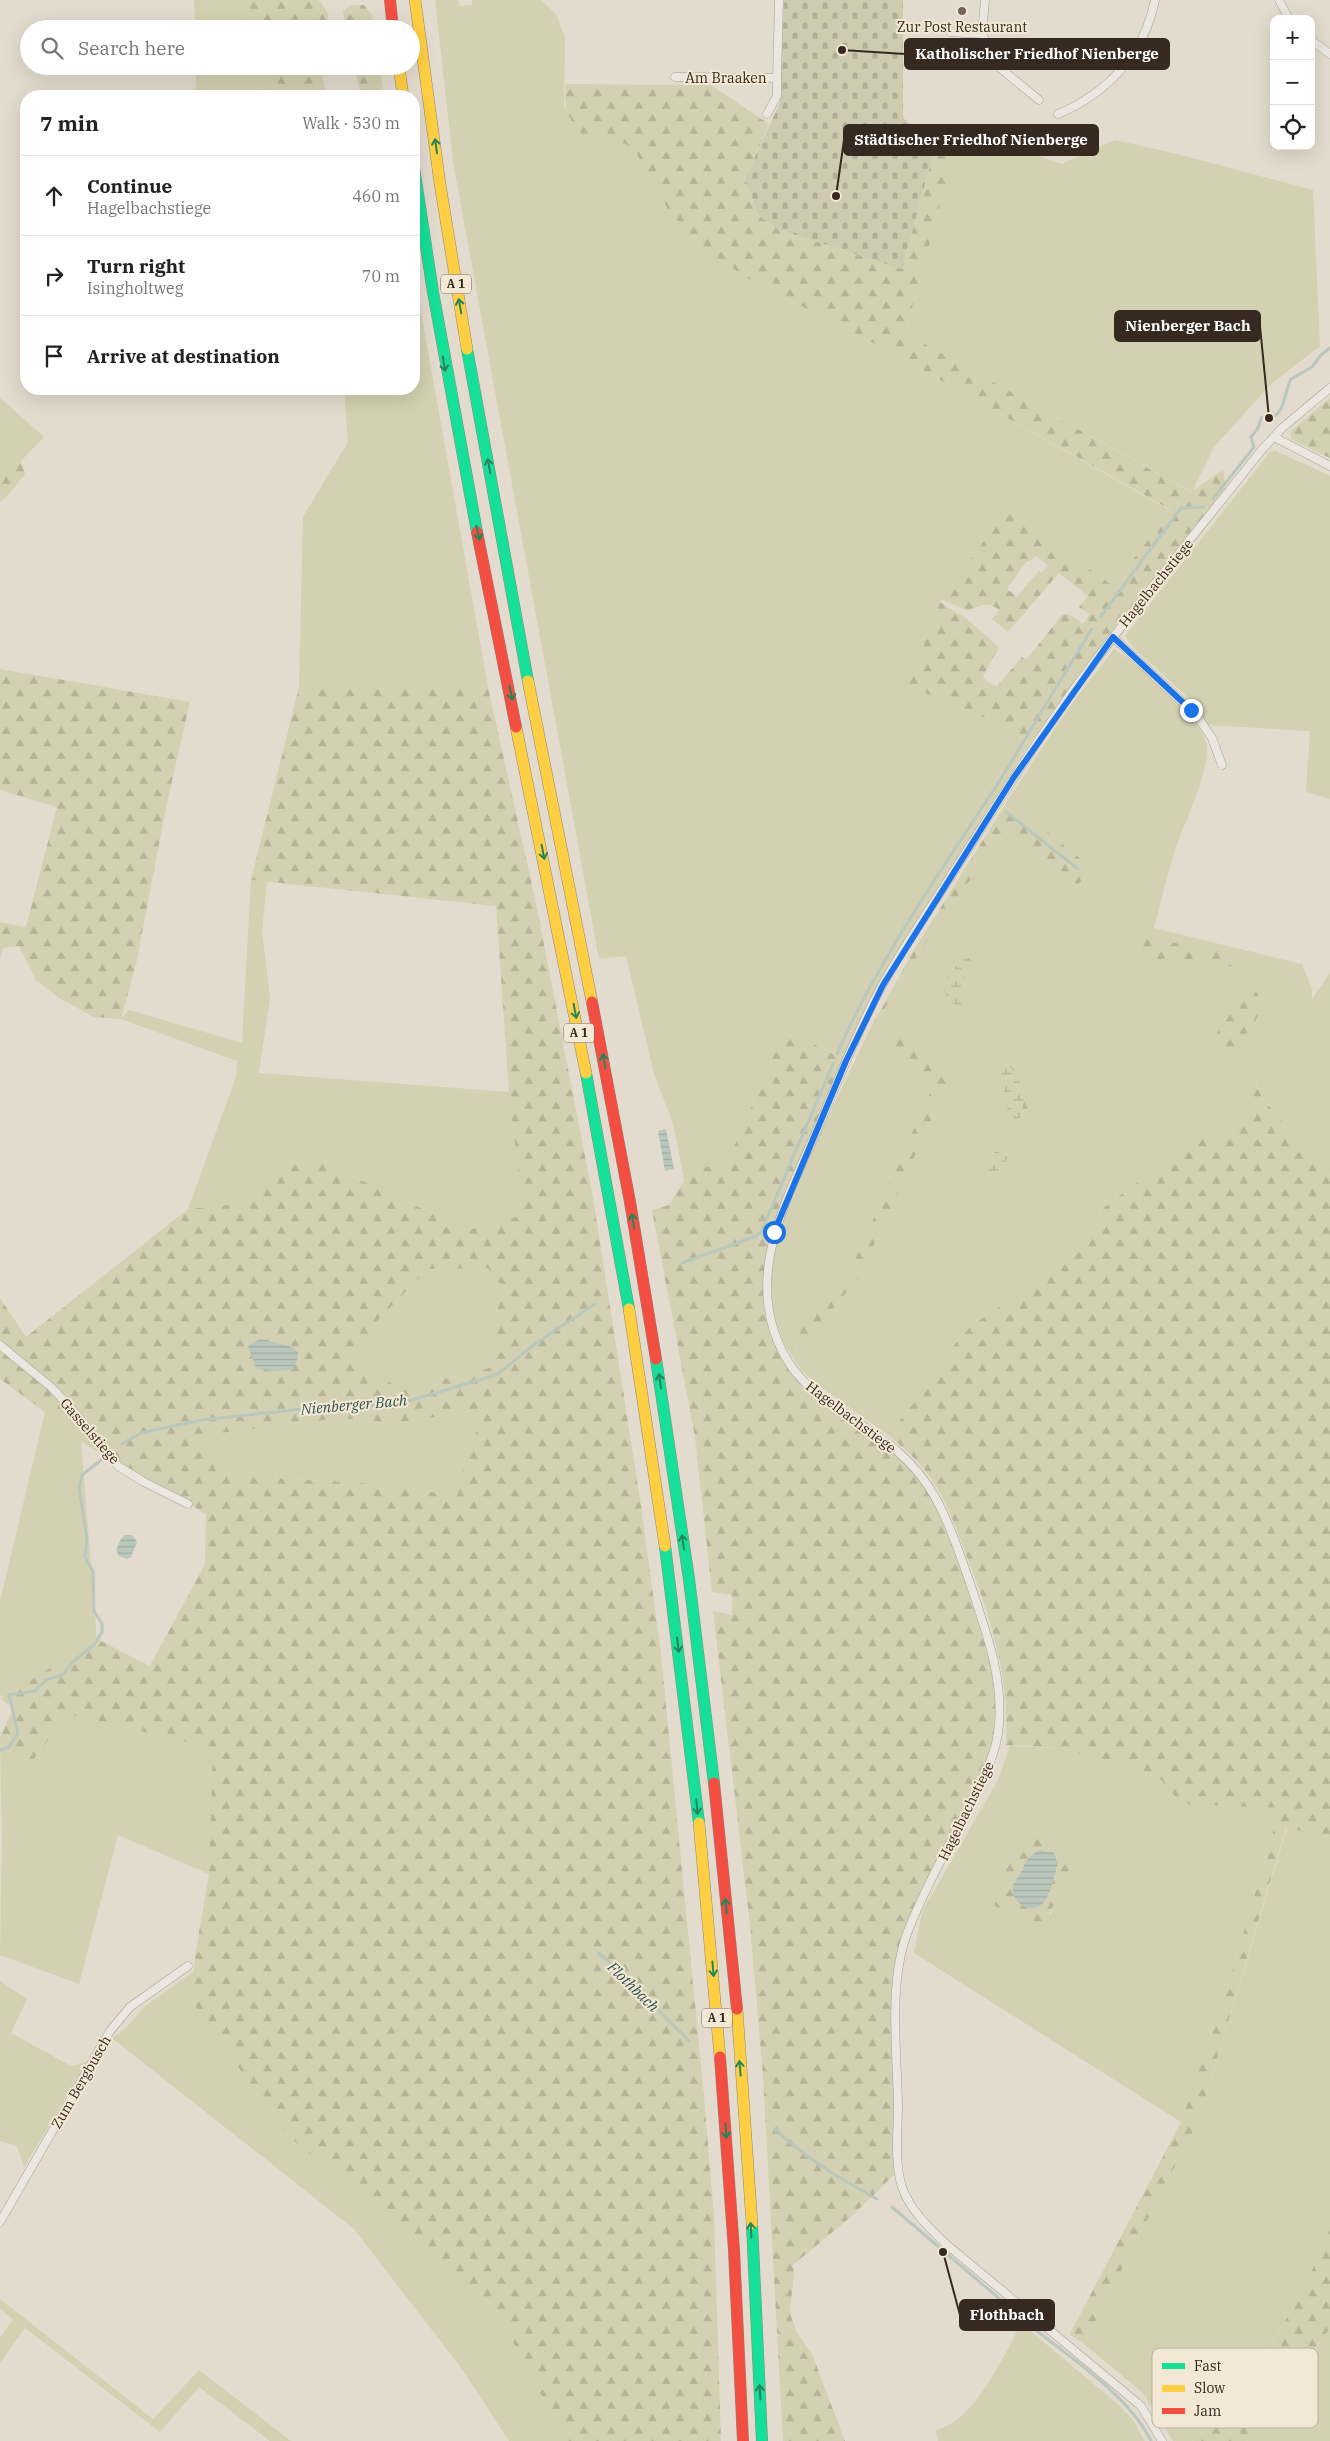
<!DOCTYPE html>
<meta charset="utf-8">
<style>
body{margin:0;font-family:"IBM Plex Serif",serif;background:#f2f2f2;color:#222}
.controls{position:absolute;right:15px;top:15px;display:grid;overflow:hidden;border-radius:10px;box-shadow:0 5px 20px #0002}
.controls button{width:45px;height:45px;display:grid;place-items:center;padding:0;border:0;border-bottom:1px solid #e0e0e0;background:#fff;color:#222;font:25px sans-serif}
.stop{position:absolute;width:15px;height:15px;margin:-11px;border:4px solid #1a73e8;border-radius:50%;background:#fff}
.stop.end{background:#1a73e8;border-color:#fff;box-shadow:0 1px 5px #0008}
.list{margin:0;padding:0;list-style:none}
h2{display:flex;justify-content:space-between;align-items:center;height:65px;margin:0;padding:0 20px;font-size:21px}
h2 small{font-size:16px;font-weight:400;color:#767676}
.list li{display:grid;grid-template-columns:32px 1fr auto;gap:15px;align-items:center;box-sizing:border-box;height:80px;padding:0 20px;border-top:1px solid #e0e0e0}
.list b{display:block;font-size:19px;white-space:nowrap}
.list p{margin:0;font-size:16px;white-space:nowrap;color:#767676}
.list em{font-size:16px;font-style:normal;color:#767676}
.icon{flex:none;width:28px;height:28px;fill:none;stroke:currentColor;stroke-width:2;stroke-linecap:round;stroke-linejoin:round}
.map{position:relative;flex:none;width:1330px;height:2441px;overflow:hidden}
.search{position:absolute;background:#fff;box-shadow:0 5px 20px #0002;left:20px;top:20px;width:400px;height:55px;display:flex;align-items:center;gap:12px;box-sizing:border-box;padding:0 18px;border-radius:28px;color:#767676;font-size:19px}
.panel{position:absolute;background:#fff;box-shadow:0 5px 20px #0002;left:20px;top:90px;width:400px;height:305px;border-radius:20px}
.map>svg:first-child{display:block}
</style>
<div class="map">
<svg width="1330" height="2441" viewBox="0 0 1330 2441">
<defs>
<pattern id="forest-firs" width="22" height="20" patternUnits="userSpaceOnUse" patternTransform="scale(1.25)"><rect width="22" height="20" fill="#d3d1b1"/><path d="M5 1l3.5 6h-7zM16 11l3.5 6h-7z" fill="#b6b398"/></pattern>
<pattern id="wetland-marsh" width="20" height="14" patternUnits="userSpaceOnUse" patternTransform="scale(1.25)"><rect width="20" height="14" fill="#d3d1b1"/><path d="M1 5h8M5 5V1M11 12h8M15 12V8" fill="none" stroke="#b6b398"/></pattern>
<pattern id="cemetery-stones" width="16" height="16" patternUnits="userSpaceOnUse" patternTransform="scale(1.25)"><rect width="16" height="16" fill="#cecbb0"/><path d="M2 7V4a2 2 0 0 1 4 0v3zM10 15v-3a2 2 0 0 1 4 0v3z" fill="#b2ae97"/></pattern>
<pattern id="water-rules" width="6" height="5" patternUnits="userSpaceOnUse" patternTransform="scale(1.25)"><rect width="6" height="5" fill="#b9c7bd"/><path d="M0 2.5h6" fill="none" stroke="#a0aba2"/></pattern>
</defs>
<rect width="100%" height="100%" fill="#e3dbcd"/>
<g fill="#d3d1b1" fill-rule="evenodd">
<path d="M194,0H240L246,29H195Z"/>
<path d="M435,0H458L459,6L472,5V0H541L556,14L565,37L564,105L587,139L609,136L633,148L670,213L705,250L749,279L883,348L1171,511L1113,587L1007,510L941,599L906,685L1016,731L1026,749L891,965L843,1059L818,1046L783,1033L728,1161L683,1173L673,1123L654,1074L626,956L599,959L453,162Z"/>
<path d="M196,66H254L260,96H196Z"/>
<path d="M975,134L1062,164L1115,140L1177,154L1313,190L1320,346L1271,384L1214,447L1192,492L905,333L956,146Z"/>
<path d="M414,273L488,687L445,684L299,687L303,517L348,442L344,389H414Z"/>
<path d="M0,398L44,437L21,461L0,475Z"/>
<path d="M1276,451L1330,476V799L1306,792L1310,731L1208,725L1195,704L1134,648L1125,636L1270,452Z"/>
<path d="M1114,649C1136,662 1201,718 1206,742C1212,771 1182,825 1174,854C1166,878 1161,903 1154,928L1302,964L1312,989V999L1330,973V1176L1263,1099L1256,1082L1248,1098L1247,1120L1215,1145L1203,1131L1101,1210L1085,1248L975,1323L959,1338L921,1394L888,1435L821,1387L801,1370L782,1340L770,1302L772,1247L801,1173L872,1025C892,1002 904,976 920,951C947,910 976,871 1006,832L1078,885L1091,867L1008,800L1067,710ZM893,1033L948,1083L860,1276L797,1350L791,1339L849,1273L935,1082L885,1045Z"/>
<path d="M251,880L267,881L262,931L270,997L259,1073L509,1092L524,1215L468,1230L322,1162L283,1165L238,1204L188,1209L236,1077L237,1061L121,1019L129,1010L242,1043Z"/>
<path d="M488,1268L501,1286L489,1368L404,1389L352,1365L374,1324L428,1269Z"/>
<path d="M485,1410L466,1457L457,1496L379,1484L217,1475L202,1434L343,1418L386,1424Z"/>
<path d="M45,1412L81,1442L97,1639L4,1697L0,1695V1601Z"/>
<path d="M67,1714L214,1748L209,1874L118,1835L79,1984L0,1955L2,1838L0,1745L31,1763Z"/>
<path d="M1010,1746L1062,1748L1158,1776L1181,1804L1280,1808L1233,1969L1181,2122L914,1953L922,1912L998,1780ZM1076,1851L1051,1914L994,1905L1011,1860Z"/>
<path d="M1287,1828L1330,1836V2228C1299,2308 1256,2372 1200,2436L1192,2441H1173L1142,2392L1084,2344L1199,2119Z"/>
<path d="M194,1971L191,2000L286,2134L494,2307L566,2441H509L462,2369L354,2229L112,2038L124,2030L144,2007Z"/>
<path d="M0,1981L27,1999L11,2033L71,2066L87,2062L24,2167L17,2146L0,2141Z"/>
<path d="M0,2299L153,2419L199,2370L291,2441H270L199,2387L160,2432L25,2328L0,2363V2338L13,2319L0,2309Z"/>
<path d="M1021,2323L1120,2406L1133,2420L1145,2441H938L936,2430C974,2422 1005,2355 1021,2323Z"/>
<path d="M1330,2326V2441H1247L1295,2382Z"/>
</g>
<g fill="url(#forest-firs)" fill-rule="evenodd">
<path d="M240,0H319L328,13L327,28L246,29Z"/>
<path d="M351,5H364L372,15L374,29H346L343,11Z"/>
<path d="M254,66H321L326,96H260Z"/>
<path d="M354,66H379L384,96H361Z"/>
<path d="M566,84L711,85L769,124L745,178L758,215L778,229L902,269L936,142L956,146L905,333L1191,492L1223,470L1226,489L1114,628L1026,749L1016,731L906,685L940,602L966,618L999,647L983,676L986,681L997,686L1022,657L1026,660L1062,615L1069,614L1083,624L1090,614L1079,607L1088,596L1059,573L1008,632L992,619L999,610C989,601 979,605 968,611L941,599L1007,510L1113,586L1171,510L883,348L749,279L705,250L670,213L633,148L609,136L586,139C568,117 563,113 566,84ZM1036,556L1048,565L1042,573L1039,571L1036,574L1017,597L1007,589L1026,562L1032,560Z"/>
<path d="M1330,398V458L1292,440L1290,432Z"/>
<path d="M21,461L25,474L6,498L0,502V475Z"/>
<path d="M0,669L190,702L167,803L136,964L121,1019L94,1017L59,998L36,980L19,946L3,948L0,958V922L26,927L57,807L0,790Z"/>
<path d="M445,684L488,687L536,903L593,1198L640,1499L661,1654L704,2096L714,2217L721,2441H566L494,2307L286,2134L191,2000L195,1956L209,1874L213,1748L67,1714L31,1763L0,1745V1737L14,1707L0,1699L97,1639L150,1666L205,1564L206,1514L81,1442L45,1412L0,1379V1298L26,1337L188,1209L238,1204L283,1165L322,1162L468,1230L523,1215L509,1092L496,906L251,880L299,687ZM488,1268L501,1286L489,1368L404,1389L353,1365L374,1324L428,1269ZM485,1410L466,1457L457,1496L379,1484L217,1475L203,1435L343,1418L386,1424Z"/>
<path d="M1008,800L1091,867L1078,885L1006,832C976,871 947,910 920,951C904,976 892,1002 872,1025L914,950Z"/>
<path d="M1148,938L1240,955L1239,967L1148,961L1139,953L1141,941Z"/>
<path d="M1251,984C1275,1012 1245,1034 1227,1056L1208,1046Z"/>
<path d="M783,1033L818,1046L846,1061L774,1232L769,1311L797,1375L874,1433L926,1484L959,1553L996,1669L995,1747L917,1910L897,1978L899,2170L853,2215L793,2265L794,2271L790,2313L796,2331L812,2354L845,2441H783L763,2076L750,1925L713,1611L732,1615V1595L712,1592L695,1437L652,1210L669,1205L684,1181L683,1173L728,1161Z"/>
<path d="M893,1033L949,1072L948,1083L860,1276L798,1350L790,1339L849,1273L935,1082L885,1045Z"/>
<path d="M1010,1066H1018L1024,1074L1020,1082Z"/>
<path d="M1255,1081L1263,1099L1330,1176V1836L1286,1828L1199,2119L1084,2344L1070,2334L1181,2122L1233,1969L1280,1808L1181,1804L1158,1776L1062,1748L1006,1745C1010,1678 991,1618 967,1557C958,1533 950,1509 937,1488C925,1467 907,1450 888,1435L921,1394L959,1338L975,1323L1085,1248L1101,1210L1203,1131L1215,1145L1247,1120L1248,1098Z"/>
<path d="M1025,1095L1031,1097L1030,1111L1026,1117H1021Z"/>
<path d="M1035,1837L1076,1851C1067,1876 1059,1903 1042,1924H1033L993,1905C1001,1881 1010,1849 1035,1837ZM1057,1857V1869L1048,1895L1016,1899C1009,1885 1019,1878 1023,1865Z"/>
<path d="M1330,2228V2326L1324,2338L1319,2342L1295,2381L1247,2441H1192L1200,2436C1257,2372 1299,2308 1330,2228Z"/>
</g>
<g fill="url(#wetland-marsh)">
<path d="M967,957L971,960C972,970 963,977 961,987C960,994 966,1000 966,1007L961,1010C951,1002 945,998 942,985L961,960Z"/>
<path d="M1008,1063L1025,1092L1021,1117L1014,1124L1010,1122L1000,1072L1003,1064Z"/>
<path d="M1007,1144L1010,1153L1003,1167L991,1177L986,1174C991,1163 993,1145 1007,1144Z"/>
</g>
<path fill="url(#cemetery-stones)" d="M784,0H903V118L936,142L902,269L778,229L758,215L745,178L780,103Z"/>
<g fill="url(#water-rules)">
<path d="M666,1129L674,1169L665,1171L658,1131Z"/>
<path d="M260,1339L289,1346L298,1351V1358L292,1370L272,1371L256,1368L248,1346Z"/>
<path d="M125,1535H132L137,1542L131,1557L127,1559L119,1556L116,1550L121,1539Z"/>
<path d="M1040,1850L1054,1853L1058,1863C1055,1874 1051,1894 1043,1903C1033,1915 1013,1904 1013,1890C1012,1883 1018,1878 1021,1872C1025,1862 1029,1855 1040,1850Z"/>
</g>
<g fill="none" stroke-linecap="round" stroke-linejoin="round">
<g stroke="#b9c7bd" stroke-width="3">
<path d="M1213,499L1254,447L1251,437L1258,428L1261,418C1266,416 1269,419 1273,417C1285,412 1285,389 1291,379L1312,367L1321,355L1330,348"/>
<path d="M1101,616L1181,508L1204,507"/>
<path d="M1006,812L1078,869"/>
<path d="M837,1054C878,961 936,878 991,794C1026,740 1057,684 1092,629"/>
<path d="M682,1263L756,1236L761,1232L833,1064"/>
<path d="M122,1444L141,1433L201,1420L340,1405H390L406,1402L498,1374L536,1343L595,1304"/>
<path d="M0,1750L9,1747L18,1733L9,1695L35,1691L46,1680L62,1675L74,1661L94,1645L102,1632V1624L94,1611L93,1571L85,1557L87,1539L79,1487L82,1475L101,1460"/>
<path d="M599,1953L623,1974L689,2041"/>
<path d="M775,2129C803,2157 842,2180 877,2199"/>
<path d="M892,2207L1022,2318"/>
<path d="M1028,2324C1069,2357 1128,2394 1151,2441"/>
</g>
<defs>
<g id="street">
<path d="M985,0L982,34L1000,68L1039,100"/>
<path d="M1279,0L1289,19"/>
<path d="M950,32L982,34"/>
<path d="M1311,40L1330,54"/>
<path d="M675,77L777,78L779,0"/>
<path d="M767,114L777,96V78"/>
<path d="M1058,114C1108,93 1144,54 1155,0"/>
<path d="M1274,437L1330,466"/>
<path d="M1113,637L1197,716L1212,738L1222,765"/>
<path d="M0,1345L51,1387L71,1408L118,1466L144,1482L188,1504"/>
<path d="M0,2222L110,2031L130,2007L188,1966"/>
<path d="M1162,2441L1141,2406L946,2244C929,2228 910,2210 902,2187C894,2162 898,2131 898,2105C897,2050 888,1982 908,1931C924,1889 947,1850 967,1810C981,1783 997,1755 999,1724C1003,1675 985,1629 970,1583C960,1555 950,1524 935,1497C925,1479 911,1463 896,1450C860,1419 809,1399 786,1358C740,1278 788,1198 820,1123C840,1076 859,1027 884,982C906,943 932,906 956,868C993,810 1029,752 1069,696C1130,612 1196,533 1260,452L1282,428L1330,388"/>
</g>
<g id="fast">
<path d="M414,168L433,292L477,532"/>
<path d="M467,349L528,681"/>
<path d="M586,1073L629,1309"/>
<path d="M656,1359L689,1579L714,1783"/>
<path d="M665,1546L699,1823"/>
<path d="M752,2224L762,2441"/>
</g>
<g id="slow">
<path d="M415,0L440,184L467,349"/>
<path d="M399,66L403,96"/>
<path d="M528,681L592,1002"/>
<path d="M516,727L586,1073"/>
<path d="M629,1309L665,1546"/>
<path d="M699,1823L720,2057"/>
<path d="M737,2009L752,2224"/>
</g>
<g id="jam">
<path d="M390,0L393,29"/>
<path d="M477,532L516,727"/>
<path d="M592,1002L630,1202L656,1359"/>
<path d="M714,1783L737,2009"/>
<path d="M720,2057L734,2250L743,2441"/>
</g>
</defs>
<use href="#street" stroke="#a8a097" stroke-width="9"/>
<use href="#fast" stroke="#8e867d" stroke-width="12"/>
<use href="#slow" stroke="#8e867d" stroke-width="12"/>
<use href="#jam" stroke="#8e867d" stroke-width="12"/>
<use href="#street" stroke="#ebe6df" stroke-width="8"/>
<use href="#fast" stroke="#16e098" stroke-width="11"/>
<use href="#slow" stroke="#ffcf43" stroke-width="11"/>
<use href="#jam" stroke="#f24e42" stroke-width="11"/>
</g>
<defs><path id="oneway-shaft" d="M-6 0H5M1.5-3L5.5 0L1.5 3" fill="none" stroke-width="1.6" stroke-linecap="round" stroke-linejoin="round" transform="scale(1.25)"/></defs>
<g stroke="#26845c">
<use href="#oneway-shaft" transform="translate(436 146) rotate(-98)"/>
<use href="#oneway-shaft" transform="translate(460 306) rotate(-100)"/>
<use href="#oneway-shaft" transform="translate(444 364) rotate(81)"/>
<use href="#oneway-shaft" transform="translate(489 466) rotate(-100)"/>
<use href="#oneway-shaft" transform="translate(478 533) rotate(78)"/>
<use href="#oneway-shaft" transform="translate(511 693) rotate(78)"/>
<use href="#oneway-shaft" transform="translate(543 852) rotate(79)"/>
<use href="#oneway-shaft" transform="translate(575 1011) rotate(79)"/>
<use href="#oneway-shaft" transform="translate(604 1061) rotate(-101)"/>
<use href="#oneway-shaft" transform="translate(633 1221) rotate(-100)"/>
<use href="#oneway-shaft" transform="translate(660 1381) rotate(-99)"/>
<use href="#oneway-shaft" transform="translate(683 1542) rotate(-98)"/>
<use href="#oneway-shaft" transform="translate(678 1645) rotate(83)"/>
<use href="#oneway-shaft" transform="translate(697 1807) rotate(84)"/>
<use href="#oneway-shaft" transform="translate(726 1906) rotate(-95)"/>
<use href="#oneway-shaft" transform="translate(713 1969) rotate(85)"/>
<use href="#oneway-shaft" transform="translate(740 2068) rotate(-95)"/>
<use href="#oneway-shaft" transform="translate(726 2131) rotate(86)"/>
<use href="#oneway-shaft" transform="translate(751 2230) rotate(-93)"/>
<use href="#oneway-shaft" transform="translate(760 2392) rotate(-93)"/>
</g>
<g fill="none" stroke-linecap="round" stroke-linejoin="round">
<path stroke="#1a73e8" stroke-width="6" d="M774,1232L846,1061L883,985L1014,777L1113,637L1191,710"/>
</g>
<circle fill="#73675c" stroke="#f3e8d4" stroke-width="2" cx="962" cy="11" r="5"/>
<g text-anchor="middle" stroke-width="4" stroke-linejoin="round" paint-order="stroke">
<g fill="#f3e8d4" stroke="#6f6255" stroke-width="1">
<rect x="441" y="274.5" width="30" height="19" rx="4"/>
<rect x="564" y="1023.5" width="30" height="19" rx="4"/>
<rect x="702" y="2008.5" width="30" height="19" rx="4"/>
</g>
<g font-size="12" font-weight="bold" fill="#36291f">
<text x="456" y="288">A 1</text>
<text x="579" y="1037">A 1</text>
<text x="717" y="2022">A 1</text>
</g>
<g font-size="14" fill="#36291f" stroke="#f3e8d4">
<text x="962" y="32">Zur Post Restaurant</text>
</g>
<g font-size="14" fill="#36291f" stroke="#f3e8d4">
<text x="726" y="83">Am Braaken</text>
<text transform="translate(1156 583) rotate(-51)" y="5">Hagelbachstiege</text>
<text transform="translate(851 1417) rotate(37)" y="5">Hagelbachstiege</text>
<text transform="translate(90 1431) rotate(49)" y="5">Gasselstiege</text>
<text transform="translate(966 1811) rotate(-64)" y="5">Hagelbachstiege</text>
<text transform="translate(81 2082) rotate(-60)" y="5">Zum Bergbusch</text>
</g>
<g font-size="15" font-style="italic" fill="#305450" stroke="#f3e8d4">
<text transform="translate(354 1405) rotate(-5)" y="5">Nienberger Bach</text>
<text transform="translate(633 1987) rotate(44)" y="5">Flothbach</text>
</g>
</g>
<rect x="1152" y="2348" width="166" height="80" rx="8" fill="#f3e8d4" stroke="#baaf9e" stroke-width="1"/>
<rect x="1162" y="2363" width="23" height="6" fill="#16e098"/>
<rect x="1162" y="2385" width="23" height="7" fill="#ffcf43"/>
<rect x="1162" y="2408" width="23" height="6" fill="#f24e42"/>
<g font-size="14" fill="#36291f">
<text x="1194" y="2371">Fast</text>
<text x="1194" y="2393">Slow</text>
<text x="1194" y="2416">Jam</text>
</g>
<path fill="none" stroke="#36291f" stroke-width="2" d="M842 50L905 54M836 196L844 140M1269 418L1260 326M943 2252L960 2315"/>
<g fill="#36291f" stroke="#f3e8d4" stroke-width="2">
<circle cx="842" cy="50" r="5"/>
<circle cx="836" cy="196" r="5"/>
<circle cx="1269" cy="418" r="5"/>
<circle cx="943" cy="2252" r="5"/>
</g>
<g fill="#36291f" stroke="#36291f" stroke-width="2">
<rect x="905" y="39" width="264" height="30" rx="5"/>
<rect x="844" y="125" width="254" height="30" rx="5"/>
<rect x="1115" y="311" width="145" height="30" rx="5"/>
<rect x="960" y="2300" width="94" height="30" rx="5"/>
</g>
<g font-size="15" text-anchor="middle" font-weight="bold" fill="#fff">
<text x="1037" y="59">Katholischer Friedhof Nienberge</text>
<text x="971" y="145">Städtischer Friedhof Nienberge</text>
<text x="1188" y="331">Nienberger Bach</text>
<text x="1007" y="2320">Flothbach</text>
</g>
</svg>
<div class="controls">
<button>+</button>
<button>−</button>
<button><svg class="icon" aria-label="locate" viewBox="0 0 24 24"><circle cx="12" cy="12" r="6"/><path d="M12 2v4M12 18v4M2 12h4M18 12h4"/></svg></button>
</div>
<div class="stop" style="left:774px;top:1232px"></div>
<div class="stop end" style="left:1191px;top:710px"></div>
<div class="search"><svg class="icon" aria-label="search" viewBox="0 0 24 24"><circle cx="10" cy="10" r="6"/><path d="M15 15l6 6"/></svg>Search here</div>
<section class="panel">
<h2>7 min<small>Walk · 530 m</small></h2>
<ul class="list">
<li><svg class="icon" aria-label="ahead" viewBox="0 0 24 24"><path d="M12 20V5M6 11l6-6 6 6"/></svg><div><b>Continue</b><p>Hagelbachstiege</p></div><em>460 m</em></li>
<li><svg class="icon" aria-label="right" viewBox="0 0 24 24"><path d="M7 20v-9h11M14 6l5 5-5 5"/></svg><div><b>Turn right</b><p>Isingholtweg</p></div><em>70 m</em></li>
<li><svg class="icon" aria-label="arrive" viewBox="0 0 24 24"><path d="M6 21V4h12l-3 4 3 4H6"/></svg><div><b>Arrive at destination</b></div></li>
</ul>
</section>
</div>
